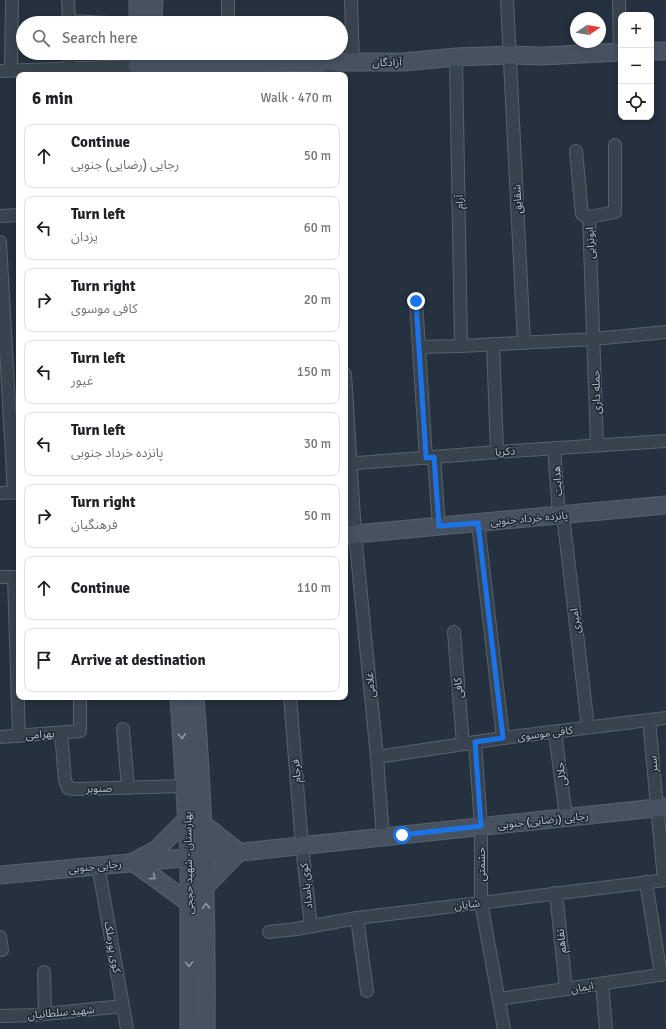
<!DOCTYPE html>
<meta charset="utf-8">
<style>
body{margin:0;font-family:Signika,"Noto Sans Arabic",sans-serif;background:#f2f2f2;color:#202124}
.controls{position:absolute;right:12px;top:12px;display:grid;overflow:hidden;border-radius:8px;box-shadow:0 2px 6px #0003}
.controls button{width:36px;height:36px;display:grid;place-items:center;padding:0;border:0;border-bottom:1px solid #e0e0e0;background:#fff;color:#202124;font:20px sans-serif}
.compass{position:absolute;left:570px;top:12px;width:36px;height:36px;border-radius:50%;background:#fff;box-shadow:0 2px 6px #0003;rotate:78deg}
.stop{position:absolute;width:12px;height:12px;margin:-9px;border:3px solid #1a73e8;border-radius:50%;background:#fff}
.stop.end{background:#1a73e8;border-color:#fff;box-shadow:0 1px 4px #0008}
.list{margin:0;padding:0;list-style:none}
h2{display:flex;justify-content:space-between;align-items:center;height:52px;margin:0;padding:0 16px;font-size:17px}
h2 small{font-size:13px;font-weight:400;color:#757577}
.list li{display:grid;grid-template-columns:26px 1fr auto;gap:12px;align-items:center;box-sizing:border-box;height:64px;margin:0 8px 8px;padding:0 8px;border:1px solid #e0e0e0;border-radius:8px}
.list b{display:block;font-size:15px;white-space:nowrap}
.list p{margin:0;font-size:13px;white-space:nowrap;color:#757577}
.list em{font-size:13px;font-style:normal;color:#757577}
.icon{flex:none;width:22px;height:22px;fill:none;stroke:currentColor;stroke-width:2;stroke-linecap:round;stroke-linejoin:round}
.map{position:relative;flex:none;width:666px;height:1029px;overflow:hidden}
.search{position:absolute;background:#fff;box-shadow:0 2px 6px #0003;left:16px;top:16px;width:332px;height:44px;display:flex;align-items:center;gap:10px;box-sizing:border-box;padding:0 14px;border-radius:22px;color:#757577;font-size:15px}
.panel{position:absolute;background:#fff;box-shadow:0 2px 6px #0003;left:16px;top:72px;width:332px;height:628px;border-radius:8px}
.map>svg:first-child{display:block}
</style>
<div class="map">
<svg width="666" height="1029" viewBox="0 0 666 1029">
<rect width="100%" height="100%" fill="#25313e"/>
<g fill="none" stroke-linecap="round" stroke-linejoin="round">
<defs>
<g id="street">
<path d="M68,0L69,23"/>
<path d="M351,0L353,63"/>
<path d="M507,0L524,343"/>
<path d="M619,0L620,52"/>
<path d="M69,21L108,23"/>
<path d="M228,23V0"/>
<path d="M69,53L70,69"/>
<path d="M456,57L461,346"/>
<path d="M329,62L330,75"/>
<path d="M11,70L12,0"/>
<path d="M0,71L137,66"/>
<path d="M576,151L582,214L589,217"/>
<path d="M0,216L19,215"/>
<path d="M0,242L14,493"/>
<path d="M416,301L426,458"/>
<path d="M493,344L497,452"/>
<path d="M419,347L461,346L594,339L666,332"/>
<path d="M345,374L355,534L377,757L383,837"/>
<path d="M597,445L589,217L615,212V145"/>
<path d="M554,448L559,515"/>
<path d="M434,457L439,526"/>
<path d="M345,464L497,452L666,441"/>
<path d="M0,493L19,492"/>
<path d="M563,515L588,727"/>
<path d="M478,523L503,738"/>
<path d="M0,577H19"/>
<path d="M14,577L19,736"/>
<path d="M454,632L463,744"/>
<path d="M290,697L302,845L311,926"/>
<path d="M649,720L664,880"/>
<path d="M123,729L128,788"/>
<path d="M555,732L566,817"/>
<path d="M61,733L65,780L68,788L75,789L186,786"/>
<path d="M0,737L80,731V697"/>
<path d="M475,742L481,826V902L504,1029"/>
<path d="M377,757L503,738L666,718"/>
<path d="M98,865L127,1029"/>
<path d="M646,882L661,975"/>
<path d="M556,893L566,989"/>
<path d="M357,918L367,991"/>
<path d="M269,932L296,929L357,918L666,880"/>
<path d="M0,937L2,950"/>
<path d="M44,972L45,1013"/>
<path d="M602,984L606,1029"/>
<path d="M499,999L666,974"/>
<path d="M0,1016L36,1015L123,1006"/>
</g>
<g id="secondary">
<path d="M138,23V0"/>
<path d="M153,23L154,0"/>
<path d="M651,51H666"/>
<path d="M137,66L329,62H404L456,57L510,55L542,56L621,52"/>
<path d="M345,535L666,505"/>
<path d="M179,697L189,856V1029"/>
<path d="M195,697C204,807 207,918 206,1029"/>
<path d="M187,819L156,850L133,862L189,903"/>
<path d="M203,824L239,852L205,887"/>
<path d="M0,875L204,856L666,807"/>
</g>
</defs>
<use href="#street" stroke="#57616c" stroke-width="14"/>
<use href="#secondary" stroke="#57616c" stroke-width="19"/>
<use href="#street" stroke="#39434e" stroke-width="12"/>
<use href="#secondary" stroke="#475261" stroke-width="17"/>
</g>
<defs><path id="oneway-chevron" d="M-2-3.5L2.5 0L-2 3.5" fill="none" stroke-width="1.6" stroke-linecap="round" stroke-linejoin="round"/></defs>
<g stroke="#8e98a5">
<use href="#oneway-chevron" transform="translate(182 736) rotate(86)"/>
<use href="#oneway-chevron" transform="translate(153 877) rotate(36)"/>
<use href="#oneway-chevron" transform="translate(206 906) rotate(-92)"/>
<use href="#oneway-chevron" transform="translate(189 964) rotate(90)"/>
</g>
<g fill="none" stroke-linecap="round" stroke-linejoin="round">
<path stroke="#1a73e8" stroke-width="5" d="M402,835L481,826L475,742L503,738L478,523L439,526L434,457L426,458L416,301"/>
</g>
<g text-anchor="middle" stroke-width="3" stroke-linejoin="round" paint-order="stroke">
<g font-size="11" fill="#b5bec9" stroke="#1e2833">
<text transform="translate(387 62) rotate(-1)" y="4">آزادگان</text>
<text transform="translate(517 199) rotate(-93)" y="4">شقایق</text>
<text transform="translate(459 202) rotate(-91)" y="4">آرام</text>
<text transform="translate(590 243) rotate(-92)" y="4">ابوترابی</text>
<text transform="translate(596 392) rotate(-92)" y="4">حمله داری</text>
<text transform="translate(505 451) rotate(-4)" y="4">ذکریا</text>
<text transform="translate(557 481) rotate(-94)" y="4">هدایت</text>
<text transform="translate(529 518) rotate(-5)" y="4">پانزده خرداد جنوبی</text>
<text transform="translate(575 621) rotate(-97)" y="4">امیری</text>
<text transform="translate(370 685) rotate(-96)" y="4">غلامی</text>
<text transform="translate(458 688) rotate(-95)" y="4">کافی</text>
<text transform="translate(545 733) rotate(-7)" y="4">کافی موسوی</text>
<text transform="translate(40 734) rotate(-4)" y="4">بهرامی</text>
<text transform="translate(653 764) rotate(-95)" y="4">سبز</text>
<text transform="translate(296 771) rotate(-95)" y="4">فرجام</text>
<text transform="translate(561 774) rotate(-97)" y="4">جلالی</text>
<text transform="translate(99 788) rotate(-1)" y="4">صنوبر</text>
<text transform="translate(543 820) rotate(-6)" y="4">رجایی (رضایی) جنوبی</text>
<text transform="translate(188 863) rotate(-91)" y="4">بهارستان - شهید حججی</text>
<text transform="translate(481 864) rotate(-90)" y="4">حشمتی</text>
<text transform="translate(95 866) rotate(-6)" y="4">رجایی جنوبی</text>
<text transform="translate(306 886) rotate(-96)" y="4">کوی بامداد</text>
<text transform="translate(467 904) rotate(-7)" y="4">شایان</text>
<text transform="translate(561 941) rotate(-96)" y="4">تفاهم</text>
<text transform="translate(113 947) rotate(80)" y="4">کوی پورملک</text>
<text transform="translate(582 987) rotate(-9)" y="4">ایمان</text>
<text transform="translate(61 1012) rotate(-5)" y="4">شهید سلطانیان</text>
</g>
</g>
</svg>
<div class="controls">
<button>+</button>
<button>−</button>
<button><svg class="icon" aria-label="locate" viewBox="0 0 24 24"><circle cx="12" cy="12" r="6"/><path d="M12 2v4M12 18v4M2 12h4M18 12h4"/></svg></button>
</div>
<svg class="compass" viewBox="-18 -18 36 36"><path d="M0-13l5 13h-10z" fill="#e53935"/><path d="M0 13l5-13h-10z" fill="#757577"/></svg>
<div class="stop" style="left:402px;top:835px"></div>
<div class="stop end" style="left:416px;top:301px"></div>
<div class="search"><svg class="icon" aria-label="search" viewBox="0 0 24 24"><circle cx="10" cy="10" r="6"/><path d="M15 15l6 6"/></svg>Search here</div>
<section class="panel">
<h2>6 min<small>Walk · 470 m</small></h2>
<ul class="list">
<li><svg class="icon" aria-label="ahead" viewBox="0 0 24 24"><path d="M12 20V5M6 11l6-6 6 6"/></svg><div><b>Continue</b><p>رجایی (رضایی) جنوبی</p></div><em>50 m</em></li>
<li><svg class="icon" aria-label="left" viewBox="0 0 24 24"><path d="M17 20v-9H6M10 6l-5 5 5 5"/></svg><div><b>Turn left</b><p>یزدان</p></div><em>60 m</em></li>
<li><svg class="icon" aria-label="right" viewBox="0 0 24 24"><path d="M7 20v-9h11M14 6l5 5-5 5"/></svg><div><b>Turn right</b><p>کافی موسوی</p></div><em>20 m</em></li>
<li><svg class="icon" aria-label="left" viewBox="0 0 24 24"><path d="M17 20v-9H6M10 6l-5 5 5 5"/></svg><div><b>Turn left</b><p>غیور</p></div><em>150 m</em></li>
<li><svg class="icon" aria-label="left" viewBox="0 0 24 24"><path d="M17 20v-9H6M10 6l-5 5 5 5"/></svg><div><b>Turn left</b><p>پانزده خرداد جنوبی</p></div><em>30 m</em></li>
<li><svg class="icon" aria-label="right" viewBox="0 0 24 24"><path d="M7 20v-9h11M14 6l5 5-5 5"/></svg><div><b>Turn right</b><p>فرهنگیان</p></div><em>50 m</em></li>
<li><svg class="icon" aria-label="ahead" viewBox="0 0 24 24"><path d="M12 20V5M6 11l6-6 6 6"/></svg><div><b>Continue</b></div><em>110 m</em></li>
<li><svg class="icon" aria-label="arrive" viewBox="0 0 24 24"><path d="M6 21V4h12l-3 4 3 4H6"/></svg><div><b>Arrive at destination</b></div></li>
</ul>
</section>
</div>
